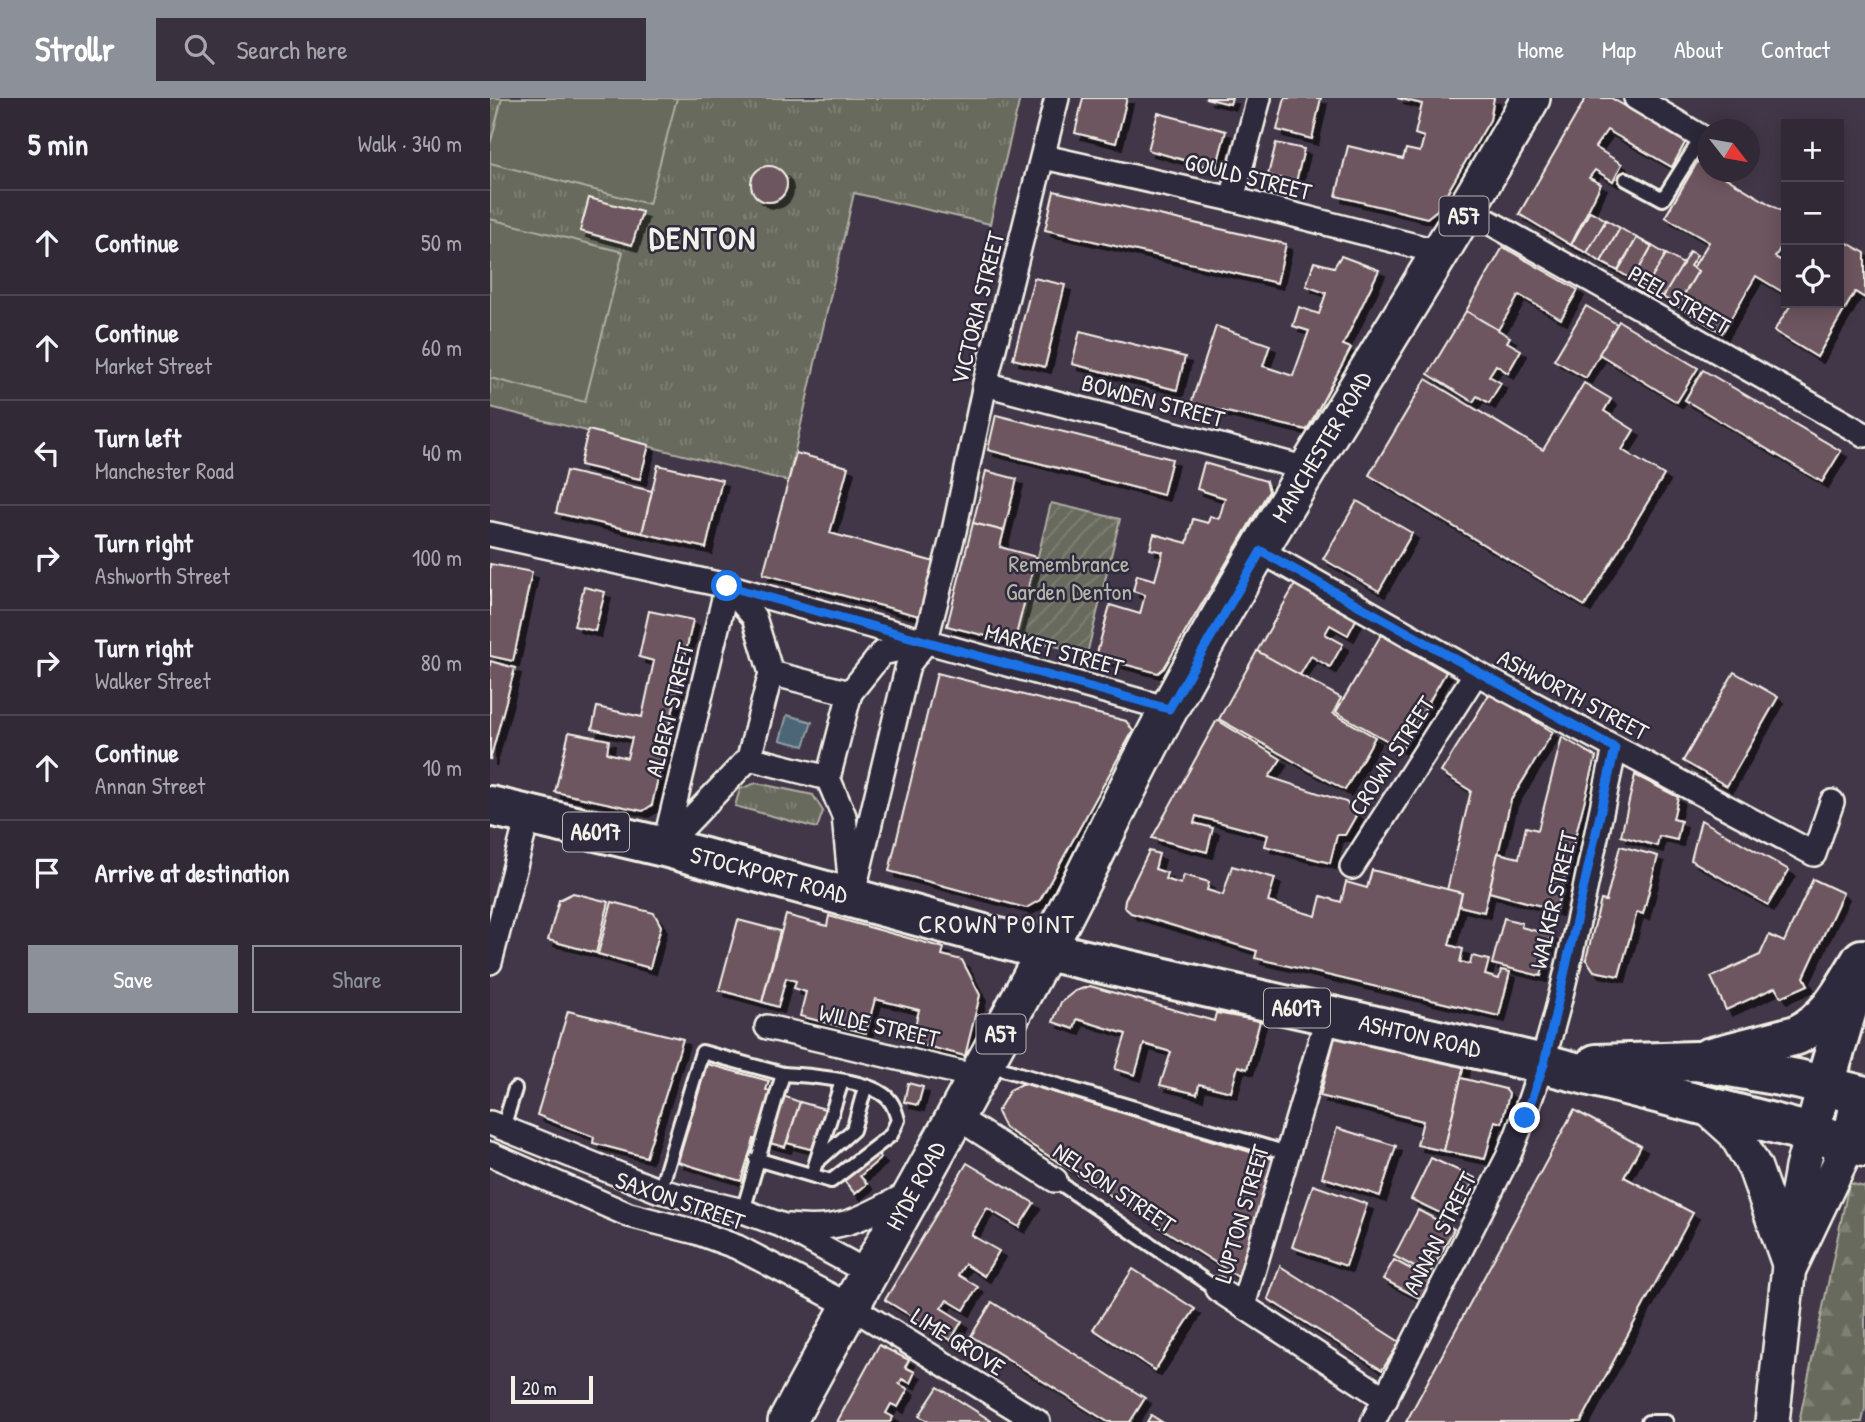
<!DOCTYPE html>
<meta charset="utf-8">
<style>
body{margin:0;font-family:"Patrick Hand",sans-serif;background:#3a313e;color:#f1f3f6}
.controls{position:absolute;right:21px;top:21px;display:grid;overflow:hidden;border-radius:0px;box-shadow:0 4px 18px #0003}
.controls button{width:63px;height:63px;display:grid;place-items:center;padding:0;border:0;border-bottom:2px solid #4d4551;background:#322936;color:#f1f3f6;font:35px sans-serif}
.compass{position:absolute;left:1207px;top:21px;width:63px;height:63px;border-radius:50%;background:#322936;box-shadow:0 4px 18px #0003;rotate:121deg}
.scale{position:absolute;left:21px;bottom:18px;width:82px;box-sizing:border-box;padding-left:7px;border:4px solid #f4f1e8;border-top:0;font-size:19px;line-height:24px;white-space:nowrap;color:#f4f1e8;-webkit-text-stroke:5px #2f2a3d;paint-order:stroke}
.stop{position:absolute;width:21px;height:21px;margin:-16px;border:5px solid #1a73e8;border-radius:50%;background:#fff}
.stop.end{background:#1a73e8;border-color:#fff;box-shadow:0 2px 7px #0008}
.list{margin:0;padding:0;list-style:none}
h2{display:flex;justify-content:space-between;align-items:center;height:91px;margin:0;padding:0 28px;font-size:30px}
h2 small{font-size:23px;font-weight:400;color:#a8a6ad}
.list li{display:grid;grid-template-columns:46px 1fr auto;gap:21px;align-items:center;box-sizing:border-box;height:105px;padding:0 28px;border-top:2px solid #4d4551}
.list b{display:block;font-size:26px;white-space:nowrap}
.list p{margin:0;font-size:23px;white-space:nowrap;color:#a8a6ad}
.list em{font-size:23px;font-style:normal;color:#a8a6ad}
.actions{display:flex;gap:14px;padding:21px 28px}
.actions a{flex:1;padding:16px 0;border:2px solid #8c9099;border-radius:0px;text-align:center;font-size:24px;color:#8c9099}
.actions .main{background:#8c9099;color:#fff}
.icon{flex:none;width:38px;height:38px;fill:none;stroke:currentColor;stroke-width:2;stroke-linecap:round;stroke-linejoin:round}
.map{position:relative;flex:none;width:1375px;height:1324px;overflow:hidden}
header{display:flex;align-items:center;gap:42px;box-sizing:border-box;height:98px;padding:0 35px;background:#8c9099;color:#fff}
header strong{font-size:33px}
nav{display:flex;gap:38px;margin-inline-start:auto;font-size:24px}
.search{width:490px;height:63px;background:#3a313e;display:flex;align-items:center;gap:18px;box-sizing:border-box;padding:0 24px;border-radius:0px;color:#a8a6ad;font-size:26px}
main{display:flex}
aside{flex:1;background:#322936}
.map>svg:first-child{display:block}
</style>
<header>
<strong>Strollr</strong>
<div class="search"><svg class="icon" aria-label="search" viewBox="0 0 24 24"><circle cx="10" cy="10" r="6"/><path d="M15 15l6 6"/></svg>Search here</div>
<nav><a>Home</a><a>Map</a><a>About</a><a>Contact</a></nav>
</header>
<main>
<aside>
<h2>5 min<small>Walk · 340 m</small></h2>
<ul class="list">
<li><svg class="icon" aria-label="ahead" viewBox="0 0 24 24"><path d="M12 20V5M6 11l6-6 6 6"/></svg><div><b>Continue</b></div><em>50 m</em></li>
<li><svg class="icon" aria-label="ahead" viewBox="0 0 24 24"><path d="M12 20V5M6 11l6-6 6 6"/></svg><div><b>Continue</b><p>Market Street</p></div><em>60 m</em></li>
<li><svg class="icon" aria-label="left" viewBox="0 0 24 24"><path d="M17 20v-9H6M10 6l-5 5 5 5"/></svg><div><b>Turn left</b><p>Manchester Road</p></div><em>40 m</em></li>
<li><svg class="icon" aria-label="right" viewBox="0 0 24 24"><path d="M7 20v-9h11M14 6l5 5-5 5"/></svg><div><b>Turn right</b><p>Ashworth Street</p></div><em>100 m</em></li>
<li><svg class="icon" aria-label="right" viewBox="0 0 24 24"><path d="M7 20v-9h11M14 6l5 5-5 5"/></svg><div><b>Turn right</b><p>Walker Street</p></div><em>80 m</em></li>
<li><svg class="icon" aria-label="ahead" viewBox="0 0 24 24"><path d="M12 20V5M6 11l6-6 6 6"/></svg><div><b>Continue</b><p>Annan Street</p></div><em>10 m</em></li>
<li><svg class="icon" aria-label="arrive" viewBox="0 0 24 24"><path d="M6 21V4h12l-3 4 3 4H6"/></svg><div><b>Arrive at destination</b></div></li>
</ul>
<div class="actions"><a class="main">Save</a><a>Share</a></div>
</aside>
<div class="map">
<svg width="1375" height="1324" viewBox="0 0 1375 1324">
<defs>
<pattern id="grass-tufts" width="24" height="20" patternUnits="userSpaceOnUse" patternTransform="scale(1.75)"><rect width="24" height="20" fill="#686b5d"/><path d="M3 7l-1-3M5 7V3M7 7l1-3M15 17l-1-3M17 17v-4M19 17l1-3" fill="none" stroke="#7e8174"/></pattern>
<pattern id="forest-firs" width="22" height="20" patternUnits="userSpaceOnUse" patternTransform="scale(1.75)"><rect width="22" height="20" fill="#686b5d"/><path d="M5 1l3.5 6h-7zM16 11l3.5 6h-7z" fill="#7e8174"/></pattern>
<pattern id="garden-furrows" width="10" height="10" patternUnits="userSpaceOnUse" patternTransform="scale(1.75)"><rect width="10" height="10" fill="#686b5d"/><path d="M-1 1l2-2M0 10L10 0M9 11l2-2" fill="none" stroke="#7e8174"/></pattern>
<filter id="shadow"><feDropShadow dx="6" dy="6" stdDeviation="0" flood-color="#0009"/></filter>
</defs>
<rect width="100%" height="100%" fill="#423748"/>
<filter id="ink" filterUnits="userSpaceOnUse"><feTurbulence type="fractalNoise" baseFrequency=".0143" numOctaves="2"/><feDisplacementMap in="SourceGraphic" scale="14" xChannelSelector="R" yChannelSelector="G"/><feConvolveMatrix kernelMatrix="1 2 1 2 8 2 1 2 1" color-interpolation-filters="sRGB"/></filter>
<g filter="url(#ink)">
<g fill="url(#grass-tufts)" stroke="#aeaea2" stroke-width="2">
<path d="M0,0H530L500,126L364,95L298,383L0,309Z"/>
<path d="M266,685L323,697L333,713L327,730L245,708L250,691Z"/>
</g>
<path fill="url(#forest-firs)" stroke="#aeaea2" stroke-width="2" d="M1359,1085L1375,1089V1311L1372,1324H1309Z"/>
<path fill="url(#garden-furrows)" stroke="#aeaea2" stroke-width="2" d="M561,405L630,421L597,556L528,539Z"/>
<g fill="#686b5d" stroke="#aeaea2" stroke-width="2">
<path d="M12,0H187L159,106L0,65V47Z"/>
<path d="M0,121L133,154L95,304L0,280Z"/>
</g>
<path fill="#4d6677" stroke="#909ea4" stroke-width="2" d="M297,617L322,624L314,648L290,642Z"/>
<g fill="#6e5660" stroke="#f4f1e8" stroke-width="2" filter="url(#shadow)">
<path d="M593,0H637L626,45L585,35Z"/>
<path d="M715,0H742L740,6Z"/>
<path d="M795,0H831L822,41L787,32Z"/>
<path d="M907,0H1004L1000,22L947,112L937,120L846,98L858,48L913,61L916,51L930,54L934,39L925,36L932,6Z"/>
<path d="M1096,0H1121L1196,43L1182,69L1117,32L1105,49L1132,66L1123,83L1105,72L1099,80L1111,86L1081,147L1029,116Z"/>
<path d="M668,15L736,33L726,71L658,52Z"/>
<path d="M786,45L814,51L806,84L778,77Z"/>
<path d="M1208,63L1218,69V74H1226L1296,116V140L1285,159L1296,165V196L1266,178L1232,235L1187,208L1208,173L1203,170L1219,144L1175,119Z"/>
<circle cx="279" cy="86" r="18"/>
<path d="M564,93L796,146L787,185L555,132Z"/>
<path d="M99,100L152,114L142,147L90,133Z"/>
<path d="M1100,113L1116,122L1097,155L1081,147Z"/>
<path d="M1116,122L1130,130L1111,164L1097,155Z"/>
<path d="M1130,130L1147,140L1128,173L1111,164Z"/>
<path d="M1147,140L1162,148L1143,182L1128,173Z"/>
<path d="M1349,140L1375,155V200L1365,194L1327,259L1284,233L1302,205H1349Z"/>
<path d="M1162,148L1176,156L1156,190L1143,182Z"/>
<path d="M1013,149L1088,192L1071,221L1029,197L1008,232L976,213Z"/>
<path d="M1200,153L1207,157L1200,168L1208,173L1187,208L1173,199Z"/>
<path d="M1176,156L1193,166L1173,199L1156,190Z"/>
<path d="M851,158L889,172L853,247L861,250L817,332L701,306L726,228L780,247L773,268L803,278L819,233L803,228L809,209L829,216L836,195L816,188L824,164L844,169Z"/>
<path d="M544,180L575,187L555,269L523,261Z"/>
<path d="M1096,208L1127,226L1096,280L1064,262Z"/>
<path d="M976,213L1020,239L1017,244L1031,252L1018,275L1006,267L999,278L1011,285L999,305L987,298L983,304L938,276Z"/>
<path d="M1129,223L1208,270L1187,304L1109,256Z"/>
<path d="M590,233L695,259L687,292L582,266Z"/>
<path d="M1213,272L1351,353L1332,384L1195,302Z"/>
<path d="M936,281L1053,352L1094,285L1121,301L1114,313L1144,332L1132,352L1174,377L1095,508L879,377Z"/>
<path d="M506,317L682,361L673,397L498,352Z"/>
<path d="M98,332L159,347L150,381L90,367Z"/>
<path d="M306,355L358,369L340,435L448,465L433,519L273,476Z"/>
<path d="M714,365L776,383L779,393L674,570L668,575L606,559L620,507L650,516L655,497L643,493L647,477L665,482L673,454L660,451L664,436L697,445L703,421L718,425L720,418L729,421L735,400L707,391Z"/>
<path d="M168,367L232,382L216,450L152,435Z"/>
<path d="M76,373L162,393L152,435L66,415Z"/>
<path d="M496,373L527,381L514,433L483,425Z"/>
<path d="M867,403L922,435L889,493L833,461Z"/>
<path d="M483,425L514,433L510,449L546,459L524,545L457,528Z"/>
<path d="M0,466L42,474L23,563L0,558Z"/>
<path d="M807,483L868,518L858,537L840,527L835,536L853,546L840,569L821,558L810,577L767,553Z"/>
<path d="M94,489L115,494L105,533L84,528Z"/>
<path d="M159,513L203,522L162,707L153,713L65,694L79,634L119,642L117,655L137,660L142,640L102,631L107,609L152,619L164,563L149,559Z"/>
<path d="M891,537L956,574L912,651L846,614Z"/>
<path d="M767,553L851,600L843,615L885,639L855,692L729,621Z"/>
<path d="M0,563L25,570L0,662Z"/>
<path d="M1244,574L1288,599L1237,688L1193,663Z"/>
<path d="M447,575L636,623L643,633L550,802L536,810L399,773Z"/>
<path d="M1000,595L1063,634L1021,702L994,814L969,808L972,795L957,792L981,693L951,674Z"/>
<path d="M727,622L791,661L779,679L856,704L867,716L855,737H847L840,765L775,748L778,737L706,718L704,725L723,730L717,754L662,740Z"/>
<path d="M1072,639L1106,659L1066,812L999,794L1008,755L1029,760L1036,729L1048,732Z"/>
<path d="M1145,677L1188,699L1183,721L1191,723L1187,742L1169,738L1167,748L1131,738Z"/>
<path d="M1211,722L1299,772L1278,807L1201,762Z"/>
<path d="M1130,748L1168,758L1153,816L1147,814L1129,878L1104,873L1096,861L1111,802L1116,803Z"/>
<path d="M659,753L669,756L665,771L677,775L675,781L691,786L694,777L719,784L717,792L733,797L742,768L785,780L778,804L826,818L831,798L851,804L856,784L877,790L882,772L972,795L959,847L973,851L970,864L980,866L982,858L999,862L995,877L1009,881L1011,872L1020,874L1009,918L765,860L767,853L641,815L634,809L635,802Z"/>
<path d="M1323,781L1353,795L1314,879L1318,887L1291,899L1286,889L1236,912L1221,879L1270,857L1279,837L1294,844Z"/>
<path d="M83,795L119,804L106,855L58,842L69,802Z"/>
<path d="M122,804L164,815L171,828L160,870L108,856Z"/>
<path d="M296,817L337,828L339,818L454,850L452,857L472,862L490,897L475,958L421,944L429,912L385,901L376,935L310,918L316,894L304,890L306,883L296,880L288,909L272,904Z"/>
<path d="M1014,820L1032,825L1031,829L1061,837L1051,878L1002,866Z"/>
<path d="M248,822L290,833L272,904L229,892Z"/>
<path d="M600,888L724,923L726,915L770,923L757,971L748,968L741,994L709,986L707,996L670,987L681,954L654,946L645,977L625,971L636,936L587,921L584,931L563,924L571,904L585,893Z"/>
<path d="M78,913L193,941L156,1059L103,1045L104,1039L47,1017Z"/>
<path d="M846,935L974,967L954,1053L927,1047L933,1023L830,998Z"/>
<path d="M217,966L279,983L276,992L310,1004L295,1049L264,1041L251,1083L188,1064Z"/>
<path d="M971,980L1015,991L1019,996L1012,1025L1005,1023L995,1061L954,1053Z"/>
<path d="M418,985L433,989L428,1007L414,1004Z"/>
<path d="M534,985L783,1061L748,1179L515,1030L507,1014L520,992Z"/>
<path d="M310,1004L335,1011L324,1052L297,1045Z"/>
<path d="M1084,1012L1151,1048L1134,1079L1203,1115L1091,1324H916Z"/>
<path d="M847,1030L906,1048L890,1098L832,1079Z"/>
<path d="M378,1045L391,1060L370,1078L377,1086L365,1096L345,1072Z"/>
<path d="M941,1060L985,1080L968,1115L955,1109L952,1116L921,1101Z"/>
<path d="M477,1065L544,1105L529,1129L497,1110L481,1137L509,1153L494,1178L475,1166L468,1177L488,1189L474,1212L457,1202L451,1210L472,1223L461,1242L395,1202Z"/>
<path d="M823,1087L877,1106L856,1168L802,1149Z"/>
<path d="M928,1112L964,1131L939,1177L904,1158Z"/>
<path d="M904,1162L941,1182L931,1201L893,1181Z"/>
<path d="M790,1168L910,1244L892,1272L778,1201Z"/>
<path d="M643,1171L705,1211L665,1272L603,1231Z"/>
<path d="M502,1204L655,1300L640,1324H618L481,1238Z"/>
<path d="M389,1247L419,1262L415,1269L425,1274L420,1285L412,1281L409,1286L418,1291L408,1309L401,1306L396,1315L403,1319L400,1324H347Z"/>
<path d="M448,1289L503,1324H439L429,1318Z"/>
<path d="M661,1317L672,1324H657Z"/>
</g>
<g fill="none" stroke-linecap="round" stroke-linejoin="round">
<defs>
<g id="lane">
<path d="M1136,81L1173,101L1212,39"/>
<path d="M499,967L797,1055"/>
<path d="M13,1030L25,991"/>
<path d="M266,1061L341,1083L401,1037L408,1022C405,1011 402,1001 391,995C371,982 317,977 293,976"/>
<path d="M328,1063L363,1032L375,990"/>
<path d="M322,1077L352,983"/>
<path d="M565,1082L727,1191"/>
<path d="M170,1093L212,954L293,976L253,1113"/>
<path d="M1158,1324H1176"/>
</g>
<g id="street">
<path d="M1146,0L1218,43"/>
<path d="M554,59L742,101L949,154"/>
<path d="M742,101L769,0"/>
<path d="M978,112L1375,337"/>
<path d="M495,286L818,371"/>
<path d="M0,436L237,488L679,611"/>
<path d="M771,453L986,575L1324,756L1342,704"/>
<path d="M237,488L264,519L281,575"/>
<path d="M360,595L392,555L432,546"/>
<path d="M338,680L259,660L281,575L360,595L338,680L354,718L360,780"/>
<path d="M177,746L259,660"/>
<path d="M174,749L237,488"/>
<path d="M862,769L986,575"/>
<path d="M362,800L418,567L435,545L464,433L495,286L567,0"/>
<path d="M0,864L38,718"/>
<path d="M838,917L753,1208L896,1301"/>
<path d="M277,929L488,979"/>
<path d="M465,1018L565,1082"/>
<path d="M0,1025L170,1093L253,1113L291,1127L377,1174"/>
<path d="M0,1056L139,1117L206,1134L247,1149L360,1208L548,1324"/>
<path d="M298,1128C354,1135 375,1118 423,1093"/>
<path d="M727,1191L753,1208"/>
<path d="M883,1324L1018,1059C1073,930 1094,787 1125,650"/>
</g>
<g id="secondary">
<path d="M1214,1007L1245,1035L1265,1070L1300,1169L1359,1045L1369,997"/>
<path d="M1282,1324L1306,1104L1312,1070L1334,989"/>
</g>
<path id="primary" d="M297,1324C382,1167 470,1013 554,856C598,775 635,691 679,611C791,402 925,206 1041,0"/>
<g id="highway">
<path d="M0,708L174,749L556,853L1058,967L1375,1049"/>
<path d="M1218,960L1307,937C1340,920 1353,892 1372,861"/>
<path d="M1106,966L1206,963L1307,981L1375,998"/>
<path d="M1334,989L1363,892"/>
</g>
</defs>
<use href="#lane" stroke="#f4f1e8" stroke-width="18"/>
<use href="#street" stroke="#f4f1e8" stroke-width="28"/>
<use href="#secondary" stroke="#f4f1e8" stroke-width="38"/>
<use href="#primary" stroke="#f4f1e8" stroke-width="42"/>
<use href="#highway" stroke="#f4f1e8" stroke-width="44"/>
<use href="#lane" stroke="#2f2a3d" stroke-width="12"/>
<use href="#street" stroke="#2f2a3d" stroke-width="23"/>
<use href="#secondary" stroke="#2f2a3d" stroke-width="33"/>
<use href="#primary" stroke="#2f2a3d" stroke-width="37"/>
<use href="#highway" stroke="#2f2a3d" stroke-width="38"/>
</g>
</g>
<g fill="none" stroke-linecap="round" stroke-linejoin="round" filter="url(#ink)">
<path stroke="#1a73e8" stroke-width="9" d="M237,488L679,611L771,453L1125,650L1054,966L1035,1020"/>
</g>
<g text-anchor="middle" stroke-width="5" stroke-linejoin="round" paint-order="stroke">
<g fill="#2f2a3d" stroke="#b9b5b5" stroke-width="2">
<rect x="949.5" y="98.5" width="49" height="39" rx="5"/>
<rect x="73" y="714.5" width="66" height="39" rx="5"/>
<rect x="774" y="890.5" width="66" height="39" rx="5"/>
<rect x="486.5" y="916.5" width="49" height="39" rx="5"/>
</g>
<g font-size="23" font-weight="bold" fill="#f4f1e8">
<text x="974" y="126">A57</text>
<text x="106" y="742">A6017</text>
<text x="807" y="918">A6017</text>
<text x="511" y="944">A57</text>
</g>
<g font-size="24" fill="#f4f1e8" stroke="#2f2a3d">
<text transform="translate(758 79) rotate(14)" y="8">GOULD STREET</text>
<text transform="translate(1189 202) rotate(30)" y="8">PEEL STREET</text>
<text transform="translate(488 210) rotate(-76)" y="8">VICTORIA STREET</text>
<text transform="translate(663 303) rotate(15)" y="8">BOWDEN STREET</text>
<text transform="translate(832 349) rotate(-59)" y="8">MANCHESTER ROAD</text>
<text transform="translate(564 552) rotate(15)" y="8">MARKET STREET</text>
<text transform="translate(1083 597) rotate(28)" y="8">ASHWORTH STREET</text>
<text transform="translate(180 612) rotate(-76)" y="8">ALBERT STREET</text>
<text transform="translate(902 658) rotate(-57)" y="8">CROWN STREET</text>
<text transform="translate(279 777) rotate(15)" y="8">STOCKPORT ROAD</text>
<text transform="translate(1064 802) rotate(-77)" y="8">WALKER STREET</text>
<text transform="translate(389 928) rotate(13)" y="8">WILDE STREET</text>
<text transform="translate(930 938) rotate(13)" y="8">ASHTON ROAD</text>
<text transform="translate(426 1088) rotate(-61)" y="8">HYDE ROAD</text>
<text transform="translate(624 1090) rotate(34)" y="8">NELSON STREET</text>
<text transform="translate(190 1103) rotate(19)" y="8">SAXON STREET</text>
<text transform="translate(752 1116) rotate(-74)" y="8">LUPTON STREET</text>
<text transform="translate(950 1135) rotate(-63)" y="8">ANNAN STREET</text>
<text transform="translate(468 1244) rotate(32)" y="8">LIME GROVE</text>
</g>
<g font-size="24" fill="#b5b5a9" stroke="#2f2a3d">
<text x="579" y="474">Remembrance<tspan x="579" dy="28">Garden Denton</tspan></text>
</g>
<g font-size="26" letter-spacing="2" fill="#f4f1e8" stroke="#2f2a3d">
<text x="507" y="835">CROWN POINT</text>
</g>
<g font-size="32" font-weight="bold" letter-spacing="2" fill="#f4f1e8" stroke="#2f2a3d">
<text x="213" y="151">DENTON</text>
</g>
</g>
</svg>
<div class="controls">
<button>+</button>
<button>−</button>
<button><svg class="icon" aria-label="locate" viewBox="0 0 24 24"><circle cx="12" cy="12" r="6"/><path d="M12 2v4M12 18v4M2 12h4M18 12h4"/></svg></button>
</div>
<svg class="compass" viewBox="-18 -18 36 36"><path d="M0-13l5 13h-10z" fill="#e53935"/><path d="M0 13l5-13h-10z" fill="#a8a6ad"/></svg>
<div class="scale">20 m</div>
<div class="stop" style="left:237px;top:488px"></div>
<div class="stop end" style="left:1035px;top:1020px"></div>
</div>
</main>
